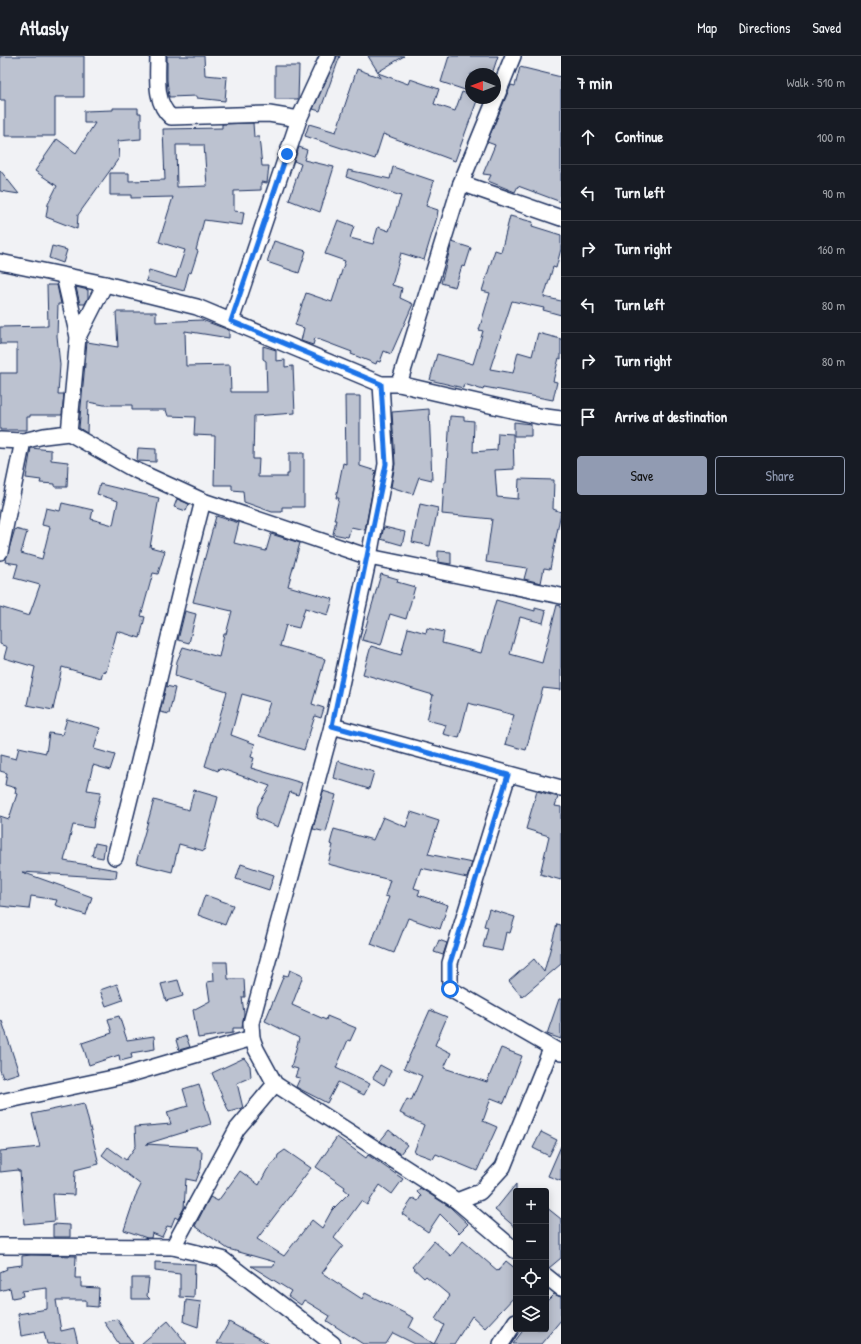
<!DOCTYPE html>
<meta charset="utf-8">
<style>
body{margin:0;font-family:"Patrick Hand",sans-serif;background:#20242c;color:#f1f3f6}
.controls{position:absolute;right:12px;bottom:12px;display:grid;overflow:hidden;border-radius:4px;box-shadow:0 2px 10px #0003}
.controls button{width:36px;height:36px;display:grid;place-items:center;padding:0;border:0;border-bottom:1px solid #363941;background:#171b24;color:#f1f3f6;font:20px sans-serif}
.compass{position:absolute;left:465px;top:12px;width:36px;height:36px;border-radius:50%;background:#171b24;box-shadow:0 2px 10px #0003;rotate:270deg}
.stop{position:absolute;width:12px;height:12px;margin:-9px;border:3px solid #1a73e8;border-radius:50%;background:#fff}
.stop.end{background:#1a73e8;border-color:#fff;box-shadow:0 1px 4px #0008}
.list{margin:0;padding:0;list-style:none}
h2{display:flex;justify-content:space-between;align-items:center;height:52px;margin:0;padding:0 16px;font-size:17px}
h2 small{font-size:13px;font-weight:400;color:#9ea1a6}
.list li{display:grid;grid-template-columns:26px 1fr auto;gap:12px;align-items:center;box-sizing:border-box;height:56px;padding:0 16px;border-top:1px solid #363941}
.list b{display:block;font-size:15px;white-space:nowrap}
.list em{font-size:13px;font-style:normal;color:#9ea1a6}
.actions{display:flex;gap:8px;padding:12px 16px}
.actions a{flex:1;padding:9px 0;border:1px solid #919bb2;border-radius:4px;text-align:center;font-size:14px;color:#919bb2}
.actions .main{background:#919bb2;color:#111}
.icon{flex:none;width:22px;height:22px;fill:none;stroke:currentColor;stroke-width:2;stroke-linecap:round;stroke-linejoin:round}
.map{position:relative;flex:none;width:561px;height:1288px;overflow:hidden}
header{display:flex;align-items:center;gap:24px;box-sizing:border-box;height:56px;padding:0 20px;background:#171b24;border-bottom:1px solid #363941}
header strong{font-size:19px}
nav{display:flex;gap:22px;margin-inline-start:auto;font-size:14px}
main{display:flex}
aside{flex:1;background:#171b24}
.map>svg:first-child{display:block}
</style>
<header>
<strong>Atlasly</strong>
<nav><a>Map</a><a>Directions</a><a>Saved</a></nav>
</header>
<main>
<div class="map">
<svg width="561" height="1288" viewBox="0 0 561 1288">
<rect width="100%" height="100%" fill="#f1f2f5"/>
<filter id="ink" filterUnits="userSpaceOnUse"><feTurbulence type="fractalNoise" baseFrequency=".025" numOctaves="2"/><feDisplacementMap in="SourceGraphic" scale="8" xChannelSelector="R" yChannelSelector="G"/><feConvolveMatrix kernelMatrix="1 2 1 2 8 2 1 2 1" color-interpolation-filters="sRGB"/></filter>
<g filter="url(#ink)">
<g fill="#bcc2d0" stroke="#1b2f5e" fill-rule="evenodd">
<path d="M0,0H84V41H55V80H5V44H0Z"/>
<path d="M167,0H204L205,19L227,21L225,45L197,42V40L169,41L167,24Z"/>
<path d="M337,0H340L320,55L313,53Z"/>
<path d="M368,0H404L378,16Z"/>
<path d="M449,0H498L492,18L474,17L471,18L468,35L441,26Z"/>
<path d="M275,10H299L298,43H275Z"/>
<path d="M520,11L561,21V146L518,130L515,136L488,125L491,119L483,118L495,89L487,86L511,29L515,30Z"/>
<path d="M357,13L381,22L378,17L408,28L410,23L439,33L434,48L455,55L462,36L471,39V42H478L455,105L383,78L375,103L305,80L309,68L336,76Z"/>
<path d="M113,52H138V57H141V83L118,85L119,102L78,159L77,173L46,161L48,148L57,130L35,115L57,83L76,97L95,67H84V55L113,54Z"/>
<path d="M253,67L254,81H259L262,110H269L267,127L261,126V134L234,135V155L244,156L242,169L204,164L196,194L198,195L191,217L189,216L184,235L146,225L149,214L176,222L185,194L159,186L173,141L131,142V139H110V117H129V125L165,124L163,73L222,72V68ZM176,89H204L207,130L177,131Z"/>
<path d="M299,91L307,94L304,104L334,111L320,156L289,144L301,108L294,105Z"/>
<path d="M393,111L434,125L426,150L438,154L437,161L424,204L401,197L392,229L402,232L400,242L413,248L391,298L384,295L380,306L377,305L376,308L351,298L352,296L315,282L313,289L301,285L304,272L295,269L306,237L332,246L345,205L325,198L338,164L354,170L350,182L373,188L378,171L389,175L401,140L346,121L348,114L390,123Z"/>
<path d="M0,114L19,138L0,135Z"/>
<path d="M510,160L533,166L532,170L561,179V193L556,212L553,211L544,241L561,245V259L543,254L544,252L512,245L490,313L513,317L518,296L532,300L538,277L561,283V303L559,302L553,325L557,326L553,344L484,331L483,334L464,328L463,332L430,324L437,298L473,308L483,275L479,274L490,237L482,235L495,194L501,196Z"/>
<path d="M274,185L306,195L299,217L267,206Z"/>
<path d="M452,186L471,192L465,211L462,210L455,231L441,227Z"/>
<path d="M52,190L67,194L63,207L49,202Z"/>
<path d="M47,229H57L61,248H58L57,280L60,309L58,338H64L62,359H30V361H27V374H0V317H17V288H0V271L48,270Z"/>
<path d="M76,231L88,234V242L85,248H80Z"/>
<path d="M116,256H156V266L202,264L229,274V282L185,275L186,310L230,309L231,336H267L266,305L263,303V290L276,294V305L285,304V311L293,310L295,357L254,360L253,403H259L258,421H287V418H289V397H304V451H282V456H272L244,446L243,435L232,434V429H214L215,380L194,379L195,361L168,360L166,354H132V349H104L88,346L87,377L79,372L87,286L118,291Z"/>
<path d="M345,340H360V410L376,415L365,474L351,471L348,481L333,478L336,464H334L339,442H336L343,407L346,408Z"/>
<path d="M429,353L432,424L419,421L413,438L391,431L395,408L392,356Z"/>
<path d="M450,360L464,361V364L474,365L473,396L497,394L498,377L513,378L514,413L495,414L497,441L518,443L519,423L554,424L553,453L561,456L550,513L544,512L541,527L524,523L527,512L486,506L492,463L442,458L444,426H446Z"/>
<path d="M514,366L531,368V380H514Z"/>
<path d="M31,392L51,394V404L68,406L67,431H55V428L40,427L41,424L26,422Z"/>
<path d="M138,392L156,393V406L137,405Z"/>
<path d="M100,428L159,442L150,491L165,495L158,518L153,517L141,560L145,561L140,582L117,575L106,616L103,615L101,622L62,611L53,654L27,649L35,611L4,602L7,591L0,588V551L29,560L40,529L14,522L18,508L5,506L15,473L27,476L21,497L42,503L50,471L42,469L46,452L60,455L62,447L93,454L91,463L113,469L118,445L97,438Z"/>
<path d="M177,443L189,448L186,455L174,451Z"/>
<path d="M420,448L438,452L430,490L412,486Z"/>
<path d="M216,460L239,467L234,487L266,495L271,478L300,487L288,530L333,543L328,559L305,552L299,572L286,569L280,590L325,603L312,648L324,652L321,662L315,660L304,694L259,680L270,646L242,638L231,679L255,688L251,701L254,702L251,712L302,727L298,739L290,736L278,771L256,762L258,750L270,730L219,712L218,715L205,710L227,636L175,620L177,605L183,591L219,601L224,578H226L232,555L193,546Z"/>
<path d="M384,471L405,476L402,489L381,483Z"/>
<path d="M438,495L451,496V508L438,506Z"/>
<path d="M381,518L398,523L397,526L415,531L406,563L390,558L381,589L362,584Z"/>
<path d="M496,544L535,555V552L546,555L543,567L520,561L510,598L542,607L557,549L561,550V634L543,632L526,694L505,688L514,659L468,647L459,682L443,678L446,669L427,664L433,639L363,618L371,590L401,599L408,572L426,577L427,572L444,576L442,587L481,597Z"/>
<path d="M185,555L196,558L189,587L178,584Z"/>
<path d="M166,630L175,632L169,658L160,656Z"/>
<path d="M67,663L100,672L94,693L115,699L110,714L93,709L87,734L101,736L94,764L93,772L73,769L64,805L117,814L116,822L22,816L92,841L86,859L55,849L57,844L31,840L29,853L0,850V760L9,763L17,738L15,737L16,732L5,729L7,717L0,715V699L16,703L19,691L46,697L49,677L62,679Z"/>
<path d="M338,705L374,716L369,733L334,722Z"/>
<path d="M194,734L218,741L204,795L179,788L172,816L136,807L154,744L189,754Z"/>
<path d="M323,735L336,739L326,776L313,773Z"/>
<path d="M537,735L558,741L555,750L561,751V824L540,818L549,780L526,773Z"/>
<path d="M411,756L439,765L428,798L472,807L467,822L421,812L414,832L420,834L418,839L448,849L440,873L408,862L394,897L371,888L389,841L385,840L390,824L328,808L333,789L330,788L334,773L373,784L383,761L406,771Z"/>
<path d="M95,787L105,789L103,802L92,800Z"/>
<path d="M241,808L274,819L269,834L236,823Z"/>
<path d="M205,839L233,849L225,869L198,859Z"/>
<path d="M489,853L515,861L510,877L506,876L502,895L483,891L488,871L484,870Z"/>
<path d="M557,868L561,869V908L522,941L509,925L534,903L544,916Z"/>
<path d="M439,884L447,887L443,899L434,896Z"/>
<path d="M213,906H227L228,923H244L245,941H242L244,958L242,972H233V977L198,982L193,954L210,945L207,926L214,925Z"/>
<path d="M290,914L303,920L292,949L326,964L327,960L356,972L350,985L348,984L336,1012L370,1028L364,1039L338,1026L327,1047L296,1031L300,1022L295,1021L298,1013L291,1011L299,982L265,965L284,919L288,920Z"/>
<path d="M178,924L183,940L166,945L161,928Z"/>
<path d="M117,928L123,944L106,950L100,934Z"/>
<path d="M559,943H561V983L547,978Z"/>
<path d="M430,954L447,961L435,989L451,997L444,1012L487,1026L501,992L522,1000L504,1047L491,1042L483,1065L497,1071L477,1115L436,1098L433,1103L414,1096L424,1069L400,1057L407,1043L411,1045L422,1020L404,1012Z"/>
<path d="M119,960L127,984L154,980L155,993L131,997L132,1002L120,1005L119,999L89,1009L82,987L112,977L108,963Z"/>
<path d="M0,965H2L19,1017L3,1022L0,1014Z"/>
<path d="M186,980L190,991L179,994L176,984Z"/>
<path d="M244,1002L250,1010L251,1021L237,1027L243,1052L229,1056L212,1017Z"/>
<path d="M380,1009L391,1015L384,1029L373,1022Z"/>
<path d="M199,1028L211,1068L146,1088L197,1091L196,1093H200V1095H202L201,1112L196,1125L186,1123L184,1152L178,1163L175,1161L171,1171L167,1170L162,1181L152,1177L151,1182H147L124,1174L135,1141L141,1129L102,1099L108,1091L126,1104L136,1090L135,1071L171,1068L167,1056L188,1050L183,1033Z"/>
<path d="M84,1047L99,1108L75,1114L74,1139L53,1138L55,1165L24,1168L20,1115H18V1114L0,1116V1095L40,1091L32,1058Z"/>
<path d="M389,1074L407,1089L400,1098L380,1085Z"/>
<path d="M541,1076L557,1084L549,1100L533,1092Z"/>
<path d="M337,1081L366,1102L368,1099L403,1123L392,1138L380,1129L367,1149L361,1145L334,1182L343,1190L322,1217L362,1243L365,1237L414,1262L409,1272L434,1288H415L393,1277L386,1288H363L327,1265L330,1260L304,1244L301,1249L288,1240L291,1235L251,1210H274L275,1206L228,1193L195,1170L210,1141L218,1145L240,1115L259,1129L267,1114L277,1103L278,1099L285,1094L311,1112L257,1183L284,1200L312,1164L322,1172L332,1154L349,1137L344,1133L345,1131L316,1111Z"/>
<path d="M561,1090V1125L548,1120Z"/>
<path d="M516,1128V1172L495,1154Z"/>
<path d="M420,1132L450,1151L468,1168L459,1177L440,1158L428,1176L402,1158L413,1142L418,1145L421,1140L417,1136Z"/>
<path d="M546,1151L561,1163V1202L549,1212L546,1211Z"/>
<path d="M53,1168L70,1169V1181H53Z"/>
<path d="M434,1185L451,1200L463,1185L498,1215L506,1205L516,1213V1239L485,1272L472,1260L454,1288H434L444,1269L435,1263L450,1240L426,1220L424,1222L412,1211Z"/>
<path d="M31,1199L76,1200L75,1222H81V1231L99,1232L98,1251L86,1250V1244H56L61,1275L74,1272L78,1288H47L44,1276L21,1280L18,1258L47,1253V1232L22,1235L23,1240L12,1242L10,1232L0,1235V1216L7,1213L6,1211L22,1209V1200Z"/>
<path d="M155,1206L195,1208L194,1242L180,1241V1218L155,1215Z"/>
<path d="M132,1222H149L147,1240L150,1243H132Z"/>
<path d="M554,1238L561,1241V1264L541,1288H513L524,1273H546V1246Z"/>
<path d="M186,1244L201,1246L198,1271L184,1266Z"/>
<path d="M117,1263L133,1288H119L104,1266Z"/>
<path d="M168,1265L187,1288H141Z"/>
<path d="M229,1266L269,1288H217Z"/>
</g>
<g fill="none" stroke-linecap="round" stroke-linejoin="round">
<defs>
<g id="street">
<path d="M158,0C158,20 154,47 171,61L269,58L299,63"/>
<path d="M461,127L561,162"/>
<path d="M0,206L105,228L197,251L381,328H399L538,360L561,363"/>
<path d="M231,265L299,63L328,0"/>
<path d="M78,281L105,228"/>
<path d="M381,328L386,408L369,501L332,670L251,967L252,982L256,993L275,1028L457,1145L516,1195"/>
<path d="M399,328L461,127L513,0"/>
<path d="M69,377L131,412L203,445L369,501L561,540"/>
<path d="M0,384L23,385L44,380L69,377L78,281L64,220"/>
<path d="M0,496L23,385"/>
<path d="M332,670L561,732"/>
<path d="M508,719L450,907V933L561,997"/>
<path d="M115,801C146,682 172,563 203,445"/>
<path d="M0,1046L127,1019L252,982"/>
<path d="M457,1145L480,1136L503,1111L551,993"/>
<path d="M0,1190L173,1191L222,1203L333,1288"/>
<path d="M173,1191L237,1073L275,1028"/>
<path d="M546,1220L561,1232"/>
<path d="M501,1288L516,1265"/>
</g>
</defs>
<use href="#street" stroke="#1b2f5e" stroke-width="18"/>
<use href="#street" stroke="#fff" stroke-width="15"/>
</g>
</g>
<g fill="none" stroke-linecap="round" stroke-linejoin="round" filter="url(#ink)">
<path stroke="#1a73e8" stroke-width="5" d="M287,98L231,265L381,328L386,408L332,670L508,719L450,907V933"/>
</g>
</svg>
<div class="controls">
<button>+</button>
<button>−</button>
<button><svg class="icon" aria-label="locate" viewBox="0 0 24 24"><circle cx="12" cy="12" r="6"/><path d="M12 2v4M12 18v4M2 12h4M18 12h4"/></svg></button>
<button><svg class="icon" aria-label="layers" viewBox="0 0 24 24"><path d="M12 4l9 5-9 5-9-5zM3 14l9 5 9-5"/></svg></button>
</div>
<svg class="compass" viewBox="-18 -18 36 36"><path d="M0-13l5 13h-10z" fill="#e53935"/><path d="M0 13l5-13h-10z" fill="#9ea1a6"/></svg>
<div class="stop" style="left:450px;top:933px"></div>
<div class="stop end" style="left:287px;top:98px"></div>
</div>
<aside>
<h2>7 min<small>Walk · 510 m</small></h2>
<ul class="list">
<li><svg class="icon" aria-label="ahead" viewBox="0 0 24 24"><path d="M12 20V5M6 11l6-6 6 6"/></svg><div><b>Continue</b></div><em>100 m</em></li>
<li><svg class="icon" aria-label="left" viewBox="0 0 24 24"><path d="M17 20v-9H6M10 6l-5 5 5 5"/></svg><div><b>Turn left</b></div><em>90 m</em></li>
<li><svg class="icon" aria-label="right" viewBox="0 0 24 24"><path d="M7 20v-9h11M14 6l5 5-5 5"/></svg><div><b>Turn right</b></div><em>160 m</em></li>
<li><svg class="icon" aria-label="left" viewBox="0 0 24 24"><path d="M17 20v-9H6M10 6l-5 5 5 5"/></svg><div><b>Turn left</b></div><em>80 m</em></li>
<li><svg class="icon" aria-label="right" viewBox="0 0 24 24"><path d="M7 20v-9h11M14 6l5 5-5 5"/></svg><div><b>Turn right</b></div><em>80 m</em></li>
<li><svg class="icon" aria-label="arrive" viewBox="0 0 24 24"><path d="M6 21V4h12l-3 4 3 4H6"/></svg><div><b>Arrive at destination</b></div></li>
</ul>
<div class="actions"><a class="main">Save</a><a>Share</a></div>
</aside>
</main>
